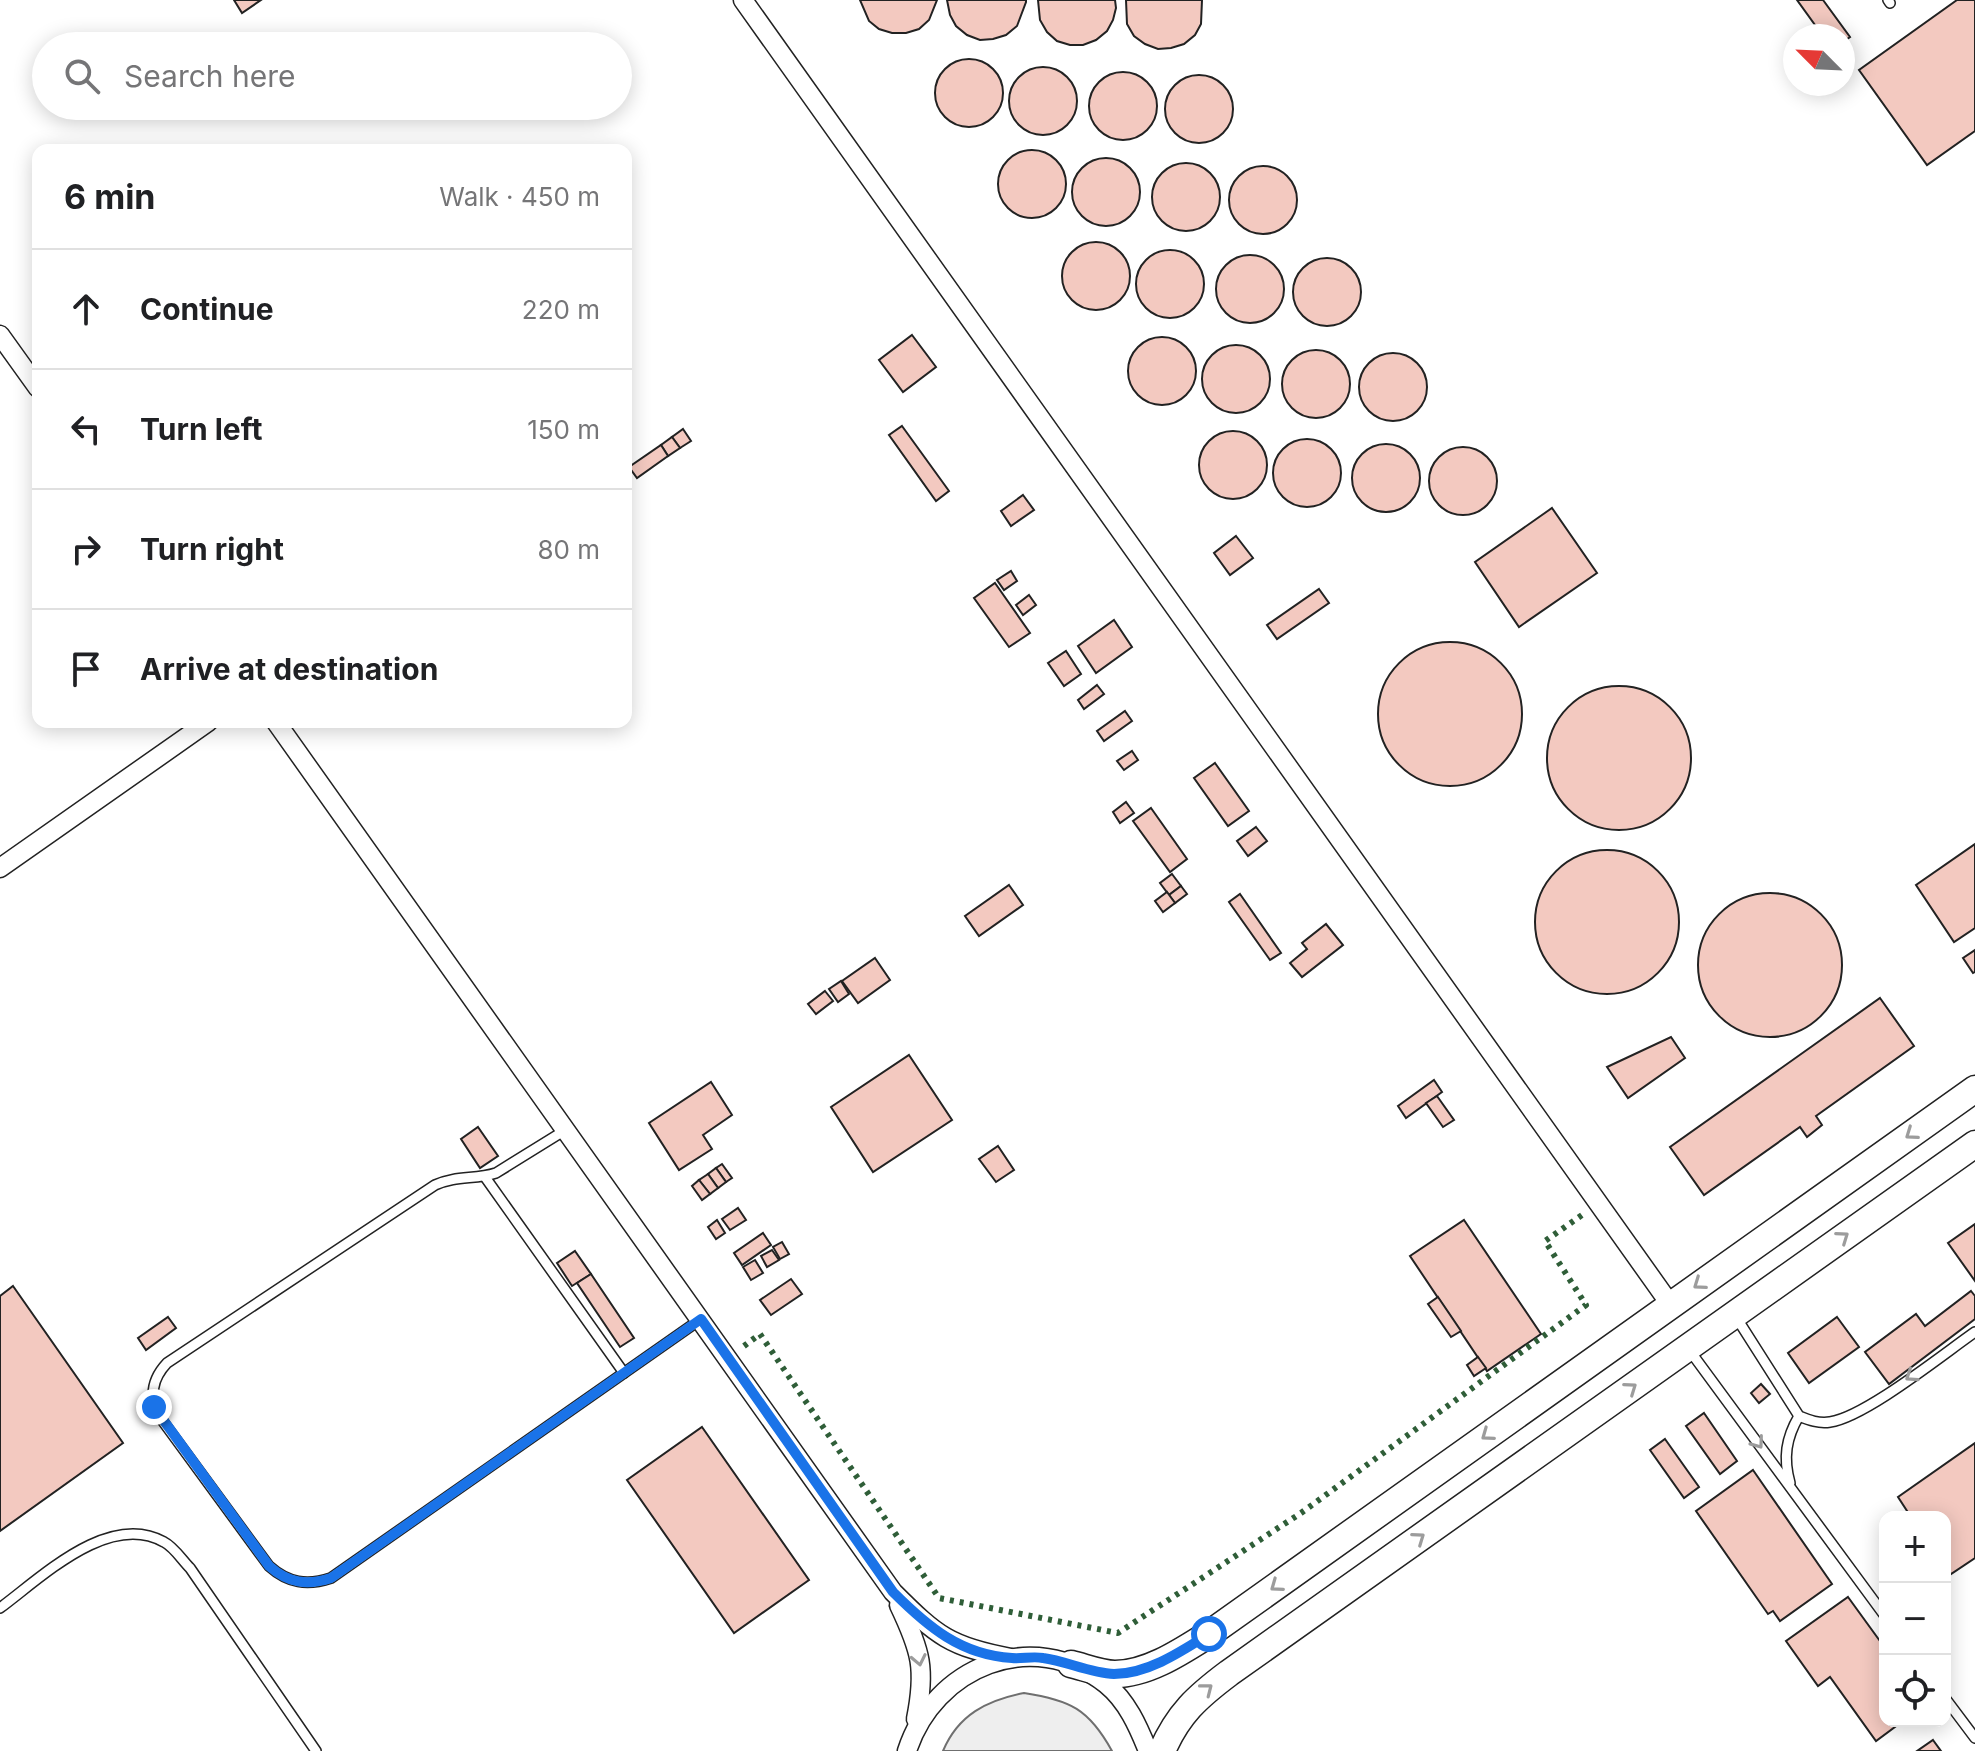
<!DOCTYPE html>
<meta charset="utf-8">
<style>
body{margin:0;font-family:Inter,sans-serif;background:#f2f2f2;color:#202124}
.controls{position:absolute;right:24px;bottom:24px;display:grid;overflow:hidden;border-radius:16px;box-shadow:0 4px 20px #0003}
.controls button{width:72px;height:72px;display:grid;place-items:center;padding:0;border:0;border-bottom:2px solid #e0e0e0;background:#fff;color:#202124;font:40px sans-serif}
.compass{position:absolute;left:1783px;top:24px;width:72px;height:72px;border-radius:50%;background:#fff;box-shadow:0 4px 20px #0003;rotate:294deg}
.stop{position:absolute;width:24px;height:24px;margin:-18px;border:6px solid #1a73e8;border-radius:50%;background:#fff}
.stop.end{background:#1a73e8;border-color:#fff;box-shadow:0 2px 8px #0008}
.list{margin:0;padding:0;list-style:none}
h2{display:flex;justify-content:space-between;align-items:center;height:104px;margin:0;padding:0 32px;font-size:34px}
h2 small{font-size:26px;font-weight:400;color:#757577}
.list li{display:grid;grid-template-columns:52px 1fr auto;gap:24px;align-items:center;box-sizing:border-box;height:120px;padding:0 32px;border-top:2px solid #e0e0e0}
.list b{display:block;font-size:30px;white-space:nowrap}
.list em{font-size:26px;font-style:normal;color:#757577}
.icon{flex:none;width:44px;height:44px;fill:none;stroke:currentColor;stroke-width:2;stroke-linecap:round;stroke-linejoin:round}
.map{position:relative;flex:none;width:1975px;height:1751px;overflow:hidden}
.search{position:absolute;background:#fff;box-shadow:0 4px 20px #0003;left:32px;top:32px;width:600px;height:88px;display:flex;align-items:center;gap:20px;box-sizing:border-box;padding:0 28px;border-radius:44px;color:#757577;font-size:30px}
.panel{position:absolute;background:#fff;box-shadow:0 4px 20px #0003;left:32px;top:144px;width:600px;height:584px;border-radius:16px}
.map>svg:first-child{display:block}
</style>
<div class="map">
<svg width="1975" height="1751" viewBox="0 0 1975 1751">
<rect width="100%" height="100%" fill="#fff"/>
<path fill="#eee" stroke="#6f6f6f" stroke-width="2" d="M1024,1693C1070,1700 1089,1709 1112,1751H943C958,1715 987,1700 1024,1693Z"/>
<g fill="#f3c9c0" stroke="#222" stroke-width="2">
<path d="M234,0H261L242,13Z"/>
<path d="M860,0H937L929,20L919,29L906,33H892L879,29L869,21Z"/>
<path d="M947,0H1026V2L1017,26L1006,35L993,39L980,40L967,35L956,26L950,15Z"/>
<path d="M1038,0H1115L1116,8L1113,20L1107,31L1096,40L1083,45H1070L1057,41L1047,32L1040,20Z"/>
<path d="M1126,0H1202L1201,24L1195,35L1184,44L1171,48L1158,49L1145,44L1134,36L1127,24Z"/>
<path d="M1797,0H1823L1850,37L1843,42V36H1823Z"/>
<path d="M1957,0H1975V131L1927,165L1859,70Z"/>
<circle cx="969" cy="93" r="34"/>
<circle cx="1043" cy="101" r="34"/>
<circle cx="1123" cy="106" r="34"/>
<circle cx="1199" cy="109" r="34"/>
<circle cx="1032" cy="184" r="34"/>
<circle cx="1106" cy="192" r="34"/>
<circle cx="1186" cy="197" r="34"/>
<circle cx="1263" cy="200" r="34"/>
<circle cx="1096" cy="276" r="34"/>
<circle cx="1170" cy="284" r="34"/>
<circle cx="1250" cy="289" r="34"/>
<circle cx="1327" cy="292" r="34"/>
<path d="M912,335L936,367L903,392L879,360Z"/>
<circle cx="1162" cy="371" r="34"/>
<circle cx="1236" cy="379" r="34"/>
<circle cx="1316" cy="384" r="34"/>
<circle cx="1393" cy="387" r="34"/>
<path d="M902,426L949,491L936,501L889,435Z"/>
<path d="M683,429L691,441L680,448L672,437Z"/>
<circle cx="1233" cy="465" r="34"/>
<path d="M672,437L680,448L668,456L661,445Z"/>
<circle cx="1307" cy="473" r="34"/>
<circle cx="1386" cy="478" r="34"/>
<path d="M661,445L668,456L637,478L629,467Z"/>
<circle cx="1463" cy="481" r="34"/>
<path d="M1023,495L1034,510L1011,526L1001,511Z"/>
<path d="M1552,508L1597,573L1519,627L1475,562Z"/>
<path d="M1236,536L1253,558L1230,575L1214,553Z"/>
<path d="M1011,571L1017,581L1004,590L997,580Z"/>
<path d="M995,583L1030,633L1009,647L974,598Z"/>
<path d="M1319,589L1329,603L1277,639L1267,625Z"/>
<path d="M1029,595L1036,605L1023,615L1016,605Z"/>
<path d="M1114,620L1132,647L1096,673L1078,646Z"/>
<circle cx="1450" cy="714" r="72"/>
<path d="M1066,651L1081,674L1064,686L1048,663Z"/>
<path d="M1097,685L1104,694L1084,709L1078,700Z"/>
<circle cx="1619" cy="758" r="72"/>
<path d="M1125,711L1132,721L1104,741L1097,731Z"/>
<path d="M1132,751L1138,760L1124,770L1117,761Z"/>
<path d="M1215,763L1249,811L1228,826L1194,778Z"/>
<path d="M1126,802L1134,813L1120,823L1113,812Z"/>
<path d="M1151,808L1187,859L1170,872L1133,821Z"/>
<path d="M1256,827L1267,841L1248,856L1237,841Z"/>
<path d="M1975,844V928L1954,942L1916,885Z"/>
<circle cx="1607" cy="922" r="72"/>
<path d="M1172,874L1181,886L1169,895L1160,883Z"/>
<path d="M1009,885L1023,905L979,936L965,916Z"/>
<path d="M1181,886L1187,894L1175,903L1169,895Z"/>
<path d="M1167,892L1175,903L1163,912L1155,901Z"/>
<circle cx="1770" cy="965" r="72"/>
<path d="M1240,894L1281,953L1270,960L1229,902Z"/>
<path d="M1326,924L1343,945L1302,977L1290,963L1307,949L1302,943Z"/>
<path d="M1975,950V972L1973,973L1963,958Z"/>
<path d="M875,958L890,980L858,1003L842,981Z"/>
<path d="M841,981L849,994L838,1002L829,989Z"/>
<path d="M825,991L833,1001L816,1014L808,1004Z"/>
<path d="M1880,998L1914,1046L1816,1116L1822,1125L1807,1137L1800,1127L1704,1195L1670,1147Z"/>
<path d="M1671,1037L1685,1058L1628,1098L1607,1067Z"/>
<path d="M909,1055L952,1120L873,1172L831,1107Z"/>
<path d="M1434,1080L1442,1092L1406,1118L1398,1106Z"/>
<path d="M711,1082L732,1115L703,1135L712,1149L679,1170L649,1123Z"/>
<path d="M1437,1096L1454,1120L1443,1127L1426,1103Z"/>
<path d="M478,1127L498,1156L480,1168L461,1139Z"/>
<path d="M998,1146L1014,1170L996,1182L979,1159Z"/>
<path d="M722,1164L732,1178L726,1182L716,1168Z"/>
<path d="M716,1168L726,1182L718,1188L708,1174Z"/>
<path d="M708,1174L718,1188L710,1194L699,1180Z"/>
<path d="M699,1180L710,1194L702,1200L692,1186Z"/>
<path d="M738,1208L746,1220L730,1230L722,1219Z"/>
<path d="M717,1220L725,1233L716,1239L708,1227Z"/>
<path d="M1464,1220L1541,1334L1487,1371L1410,1256Z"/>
<path d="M1975,1224V1281L1948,1243Z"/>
<path d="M763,1233L771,1245L742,1265L734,1253Z"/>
<path d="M782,1242L789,1254L780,1259L773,1247Z"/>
<path d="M772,1250L779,1260L767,1267L761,1256Z"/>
<path d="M575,1251L591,1274L572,1286L557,1263Z"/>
<path d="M755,1260L763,1273L751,1280L743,1267Z"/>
<path d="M591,1274L634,1338L620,1347L577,1283Z"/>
<path d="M791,1279L802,1294L771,1315L760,1300Z"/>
<path d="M13,1286L123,1443L0,1531V1296Z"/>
<path d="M1971,1291L1975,1296V1319L1889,1384L1865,1352L1916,1314L1925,1326Z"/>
<path d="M1438,1297L1461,1331L1451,1337L1428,1304Z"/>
<path d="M168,1317L176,1328L146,1350L138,1338Z"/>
<path d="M1837,1317L1859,1347L1809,1383L1788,1353Z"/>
<path d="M1478,1357L1486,1368L1474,1376L1467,1365Z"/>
<path d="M1761,1384L1770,1394L1759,1403L1751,1393Z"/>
<path d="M1704,1413L1737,1461L1720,1474L1686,1426Z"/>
<path d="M702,1427L809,1580L734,1633L627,1480Z"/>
<path d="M1665,1439L1699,1487L1684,1498L1650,1450Z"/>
<path d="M1975,1443V1558L1951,1574L1945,1565V1517H1911L1898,1497Z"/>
<path d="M1753,1470L1832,1584L1780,1621L1773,1611L1768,1614L1696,1511Z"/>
<path d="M1848,1597L1885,1648V1721H1903L1876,1741L1830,1677L1818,1686L1786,1641Z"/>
<path d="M1933,1740L1941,1751H1917Z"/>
</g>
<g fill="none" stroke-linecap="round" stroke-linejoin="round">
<defs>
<g id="lane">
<path d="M1888,0L1890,3"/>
<path d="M567,1129L496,1173C475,1180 457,1175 435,1185L167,1363C152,1379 149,1396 159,1416L269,1566C288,1583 307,1586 331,1578L701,1319"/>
<path d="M485,1177L624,1373"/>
<path d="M1736,1317L1799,1416C1809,1420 1819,1424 1830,1422C1865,1417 1942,1355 1975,1332"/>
<path d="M1690,1351L1885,1616"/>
<path d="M1790,1483C1783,1458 1786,1438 1799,1416"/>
<path d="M0,1608C42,1577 109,1511 164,1542C174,1547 182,1560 190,1568L316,1751"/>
<path d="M1945,1698L1975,1738"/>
</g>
<g id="street">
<path d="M743,0L1670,1304"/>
<path d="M0,335L38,388"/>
<path d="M276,722L893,1592C937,1636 950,1647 1011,1658"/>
<path d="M0,868L208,722"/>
<path d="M899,1605C921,1651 926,1669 916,1719"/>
<path d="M907,1751C934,1667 1032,1626 1106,1684C1127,1701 1138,1726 1148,1751"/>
</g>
<g id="secondary">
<path d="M1071,1664C1084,1667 1101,1674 1115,1674C1148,1674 1182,1651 1209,1634L1975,1089"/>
<path d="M1162,1751C1178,1714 1197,1697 1229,1673L1975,1144"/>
</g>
</defs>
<use href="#lane" stroke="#222" stroke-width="12"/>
<use href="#street" stroke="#222" stroke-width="21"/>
<use href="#secondary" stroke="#222" stroke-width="29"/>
<use href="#lane" stroke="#fff" stroke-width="9"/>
<use href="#street" stroke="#fff" stroke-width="18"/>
<use href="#secondary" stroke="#fff" stroke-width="26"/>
<path stroke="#2f5e38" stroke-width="6" stroke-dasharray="4 6" stroke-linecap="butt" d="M744,1346L760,1334L939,1598L1118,1633L1301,1513L1586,1305L1545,1241L1582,1215"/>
</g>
<defs><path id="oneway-chevron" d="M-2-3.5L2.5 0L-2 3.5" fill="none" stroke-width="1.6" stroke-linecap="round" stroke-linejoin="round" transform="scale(2)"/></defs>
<g stroke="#9c9c9c">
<use href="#oneway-chevron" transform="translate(1911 1134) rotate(145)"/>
<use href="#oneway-chevron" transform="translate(1843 1237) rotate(-35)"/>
<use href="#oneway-chevron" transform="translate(1699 1284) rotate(145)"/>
<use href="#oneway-chevron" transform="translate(1911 1376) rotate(146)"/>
<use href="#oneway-chevron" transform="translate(1631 1388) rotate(-35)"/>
<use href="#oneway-chevron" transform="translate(1487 1435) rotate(144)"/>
<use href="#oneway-chevron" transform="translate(1758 1443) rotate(54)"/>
<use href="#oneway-chevron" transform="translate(1419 1538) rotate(-35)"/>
<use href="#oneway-chevron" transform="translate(1276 1586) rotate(144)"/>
<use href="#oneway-chevron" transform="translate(919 1660) rotate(78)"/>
<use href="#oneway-chevron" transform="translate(1207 1689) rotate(-38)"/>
</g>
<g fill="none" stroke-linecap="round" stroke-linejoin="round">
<path stroke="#1a73e8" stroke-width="10" d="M154,1407L269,1566C288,1583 307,1586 331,1578L701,1319L893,1592C928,1627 961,1655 1012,1658C1022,1659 1033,1656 1043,1658C1066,1661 1090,1673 1114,1674C1148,1674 1182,1651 1209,1634"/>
</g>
</svg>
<div class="controls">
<button>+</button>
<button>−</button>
<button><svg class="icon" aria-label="locate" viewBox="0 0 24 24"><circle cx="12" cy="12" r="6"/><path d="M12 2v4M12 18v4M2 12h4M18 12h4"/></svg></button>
</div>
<svg class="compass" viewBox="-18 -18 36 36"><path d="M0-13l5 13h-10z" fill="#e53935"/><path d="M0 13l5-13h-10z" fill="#757577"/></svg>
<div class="stop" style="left:1209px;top:1634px"></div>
<div class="stop end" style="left:154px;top:1407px"></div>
<div class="search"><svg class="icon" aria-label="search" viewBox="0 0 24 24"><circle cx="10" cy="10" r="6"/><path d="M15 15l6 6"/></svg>Search here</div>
<section class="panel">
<h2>6 min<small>Walk · 450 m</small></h2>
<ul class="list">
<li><svg class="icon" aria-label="ahead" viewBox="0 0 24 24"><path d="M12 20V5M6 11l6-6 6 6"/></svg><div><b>Continue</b></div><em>220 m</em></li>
<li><svg class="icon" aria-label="left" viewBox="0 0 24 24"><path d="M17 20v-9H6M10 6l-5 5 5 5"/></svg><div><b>Turn left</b></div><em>150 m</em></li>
<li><svg class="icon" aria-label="right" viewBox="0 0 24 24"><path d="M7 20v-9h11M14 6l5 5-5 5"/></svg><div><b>Turn right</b></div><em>80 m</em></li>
<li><svg class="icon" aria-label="arrive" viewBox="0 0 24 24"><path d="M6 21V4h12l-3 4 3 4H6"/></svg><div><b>Arrive at destination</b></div></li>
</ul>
</section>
</div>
